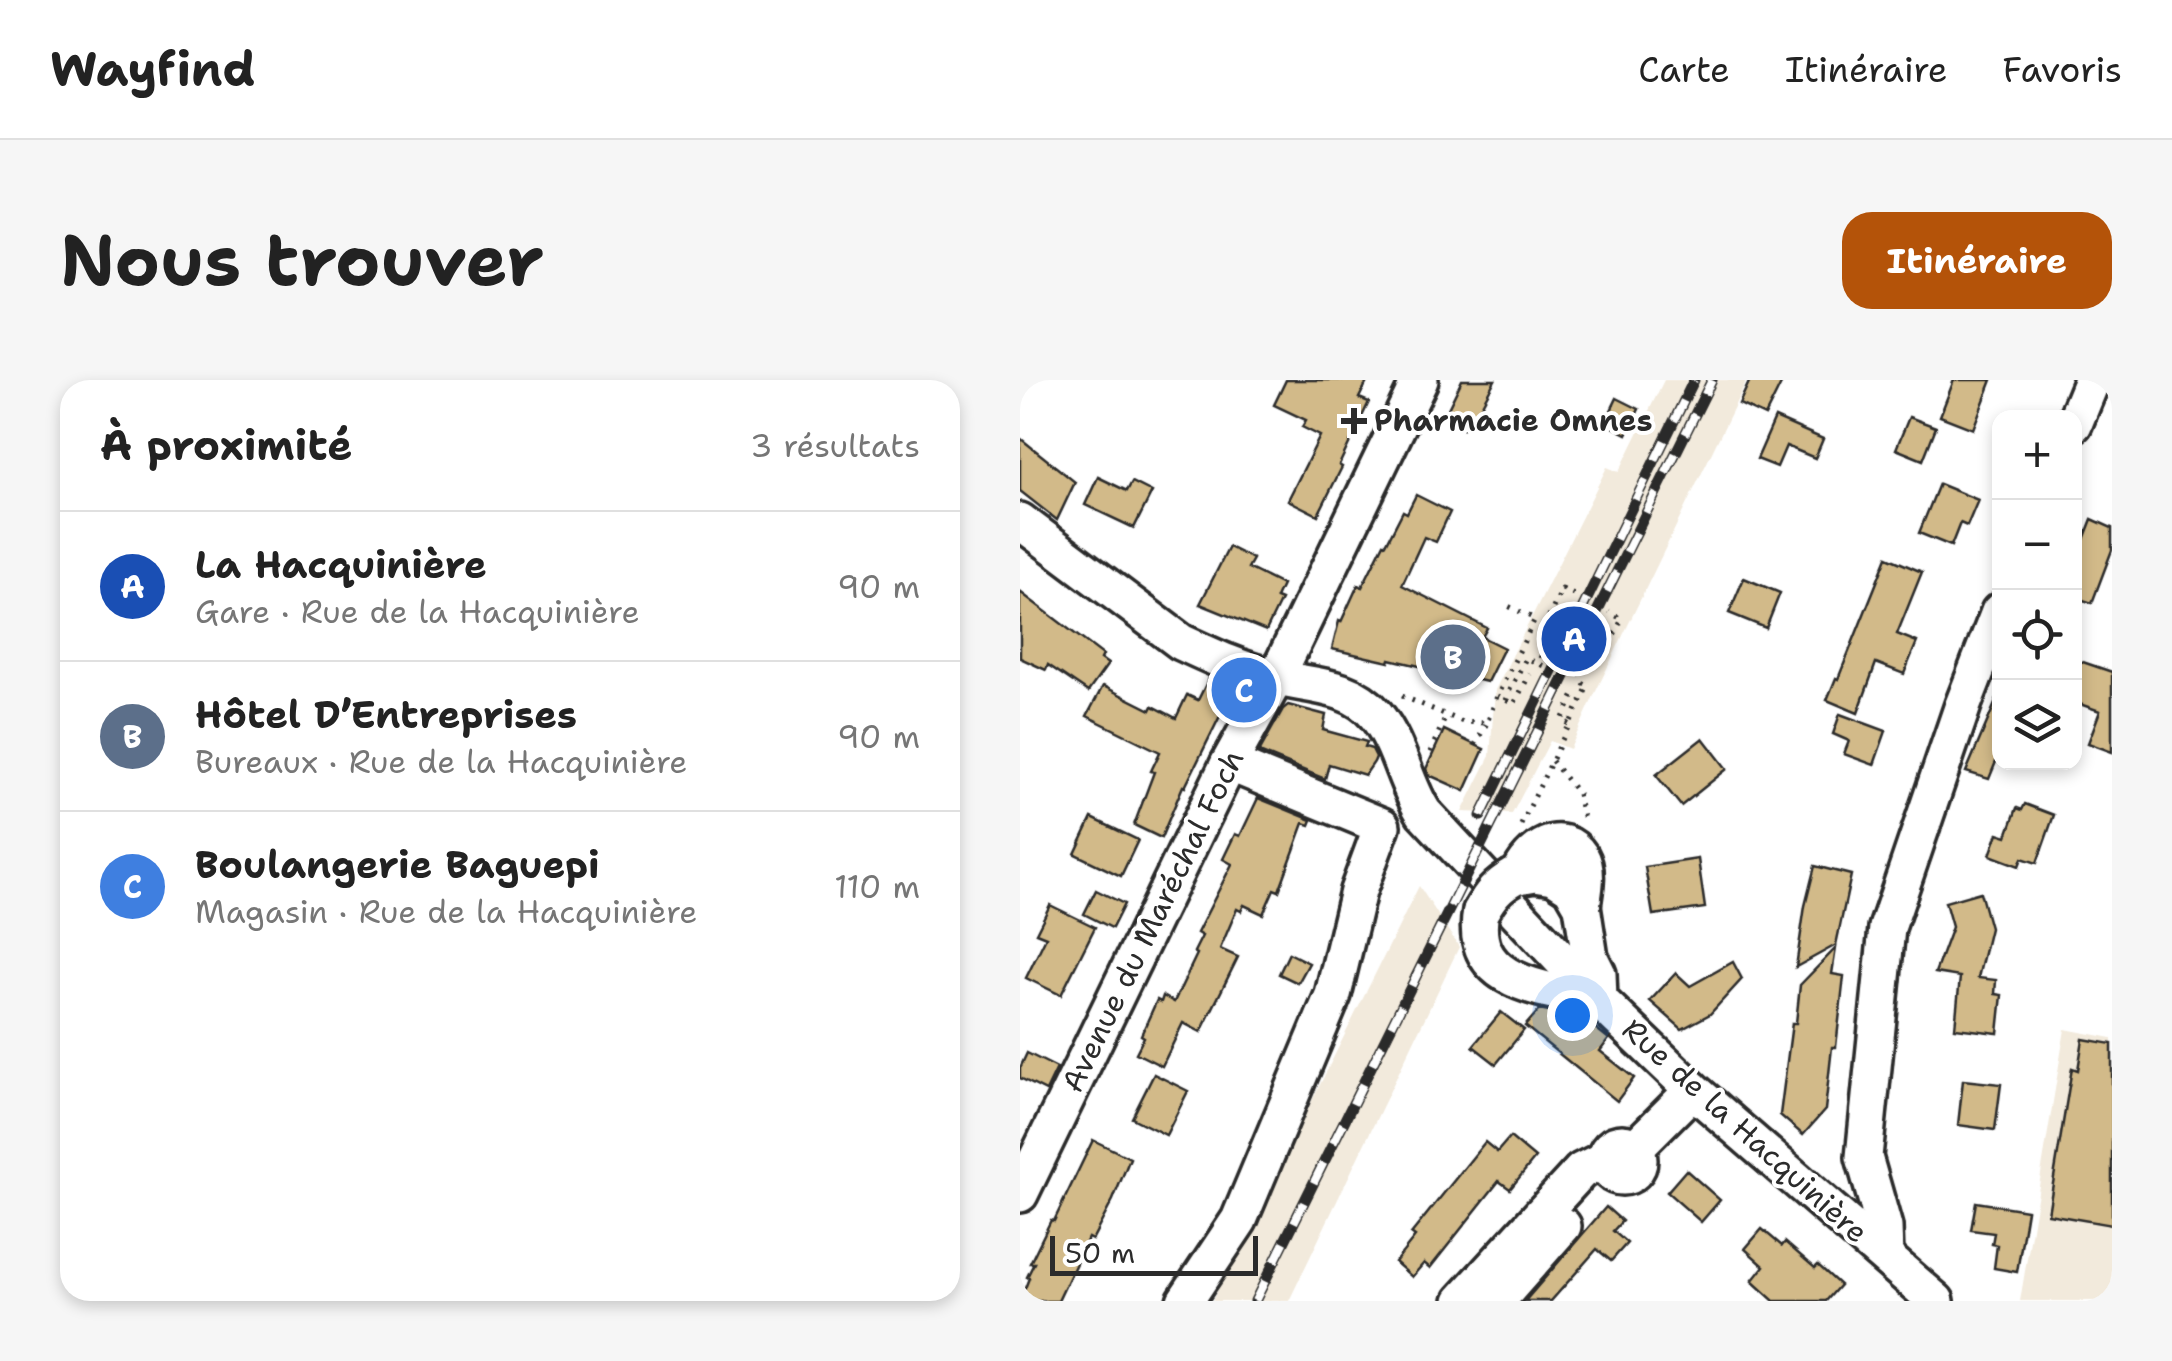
<!DOCTYPE html>
<html lang="fr">
<meta charset="utf-8">
<style>
body{margin:0;font-family:"Shantell Sans",sans-serif;background:#f6f6f6;color:#222}
.controls{position:absolute;right:30px;top:30px;display:grid;overflow:hidden;border-radius:20px;box-shadow:0 5px 15px #0003}
.controls button{width:90px;height:90px;display:grid;place-items:center;padding:0;border:0;border-bottom:2px solid #e0e0e0;background:#fff;color:#222;font:50px sans-serif}
.scale{position:absolute;left:30px;bottom:25px;width:208px;box-sizing:border-box;padding-left:10px;border:5px solid #2b2b2b;border-top:0;font-size:28px;line-height:35px;white-space:nowrap;color:#2b2b2b;-webkit-text-stroke:8px #fff;paint-order:stroke}
.you{position:absolute;left:552px;top:635px;width:35px;height:35px;margin:-25px;border:8px solid #fff;border-radius:50%;background:#1a73e8;box-shadow:0 0 0 15px #1a73e833}
.badge{display:grid;place-items:center;width:65px;height:65px;border-radius:50%;background:#b45309;color:#fff;font-size:32px;font-weight:700}
.pin{position:absolute;translate:-50% -50%;border:5px solid #fff;box-shadow:0 2px 10px #0006}
.list{margin:0;padding:0;list-style:none}
h2{display:flex;justify-content:space-between;align-items:center;height:130px;margin:0;padding:0 40px;font-size:42px}
h2 small{font-size:32px;font-weight:400;color:#767676}
.list li{display:grid;grid-template-columns:65px 1fr auto;gap:30px;align-items:center;box-sizing:border-box;height:150px;padding:0 40px;border-top:2px solid #e0e0e0}
.list b{display:block;font-size:38px;white-space:nowrap}
.list p{margin:0;font-size:32px;white-space:nowrap;color:#767676}
.list em{font-size:32px;font-style:normal;color:#767676}
.icon{flex:none;width:55px;height:55px;fill:none;stroke:currentColor;stroke-width:2;stroke-linecap:round;stroke-linejoin:round}
.map{position:relative;flex:none;width:1092px;height:921px;overflow:hidden;border-radius:30px}
header{display:flex;align-items:center;gap:60px;box-sizing:border-box;height:140px;padding:0 50px;background:#fff;border-bottom:2px solid #e0e0e0}
header strong{font-size:48px}
nav{display:flex;gap:55px;margin-inline-start:auto;font-size:35px}
.intro{display:flex;align-items:center;justify-content:space-between;box-sizing:border-box;height:240px;padding:0 60px}
h1{margin:0;font-size:70px}
.button{padding:25px 45px;border-radius:30px;background:#b45309;color:#fff;font-size:35px;font-weight:700}
main{display:flex;gap:60px;padding:0 60px}
aside{flex:1;background:#fff;border-radius:30px;box-shadow:0 5px 15px #0003}
.map>svg:first-child{display:block}
</style>
<header>
<strong>Wayfind</strong>
<nav><a>Carte</a><a>Itinéraire</a><a>Favoris</a></nav>
</header>
<div class="intro"><h1>Nous trouver</h1><a class="button">Itinéraire</a></div>
<main>
<aside>
<h2>À proximité<small>3 résultats</small></h2>
<ul class="list">
<li><span class="badge" style="background:#1a4fb4">A</span><div><b>La Hacquinière</b><p>Gare · Rue de la Hacquinière</p></div><em>90 m</em></li>
<li><span class="badge" style="background:#5c6f8a">B</span><div><b>Hôtel D’Entreprises</b><p>Bureaux · Rue de la Hacquinière</p></div><em>90 m</em></li>
<li><span class="badge" style="background:#3f7fe0">C</span><div><b>Boulangerie Baguepi</b><p>Magasin · Rue de la Hacquinière</p></div><em>110 m</em></li>
</ul>
</aside>
<div class="map">
<svg width="1092" height="921" viewBox="0 0 1092 921">
<rect width="100%" height="100%" fill="#fff"/>
<filter id="ink" filterUnits="userSpaceOnUse"><feTurbulence type="fractalNoise" baseFrequency=".01" numOctaves="2"/><feDisplacementMap in="SourceGraphic" scale="20" xChannelSelector="R" yChannelSelector="G"/><feConvolveMatrix kernelMatrix="1 2 1 2 8 2 1 2 1" color-interpolation-filters="sRGB"/></filter>
<g filter="url(#ink)">
<g fill="#f2eadc">
<path d="M644,0H727L577,309L550,369L530,361L492,434L442,432L470,376L475,310L587,87L599,92Z"/>
<path d="M399,506L439,567L269,921H192Z"/>
<path d="M1045,649L1092,658V921H1000Z"/>
</g>
<g fill="#d2ba89" stroke="#2b2b2b" stroke-width="2.5">
<path d="M266,0H348L339,18L349,22L319,85L322,87L298,135L268,120L300,56L282,47L286,40L254,25Z"/>
<path d="M442,0H475L455,37L450,35L443,49L423,39Z"/>
<path d="M730,0H763L745,36L719,24Z"/>
<path d="M934,0H972L953,49L920,36Z"/>
<path d="M597,18L619,29L607,54L585,43Z"/>
<path d="M889,37L916,47L903,80L876,69Z"/>
<path d="M755,38L803,59L795,78L766,66L757,87L737,79Z"/>
<path d="M0,58L55,102L37,140L0,111Z"/>
<path d="M78,97L107,111L112,102L132,112L114,148L65,125Z"/>
<path d="M919,104L958,120L947,146L940,143L931,166L899,153Z"/>
<path d="M396,115L430,132L416,162L404,157L382,205L467,248L462,257L484,268L467,302L370,279L369,282L312,269L319,241L321,242L338,205L342,207L364,163L366,164L383,131L387,133Z"/>
<path d="M1072,139L1092,148V170L1072,223L1054,217V185Z"/>
<path d="M209,167L233,179L228,188L262,205L256,218L261,220L246,251L180,224Z"/>
<path d="M867,177L902,192L877,254L897,262L884,294L856,283L838,333L807,320L816,298L818,299Z"/>
<path d="M724,198L760,213L746,248L709,233Z"/>
<path d="M0,212L83,275L81,279L88,284L68,312L28,285L26,290L0,278Z"/>
<path d="M1054,279L1092,292V372L1068,363L1080,331L1054,322Z"/>
<path d="M189,298L222,311L223,313L211,336L202,332L165,407L163,406L141,458L114,445L134,392L131,391L140,372L67,336L83,306L131,330L133,326L156,338L167,315L178,320Z"/>
<path d="M980,312V372L969,399L946,392Z"/>
<path d="M268,325L306,335L303,350L347,362L345,367L352,369L356,377L354,382L345,395L309,384L305,399L239,372L263,329Z"/>
<path d="M820,334L866,351L854,385L824,374L829,361L813,354Z"/>
<path d="M424,350L464,369L445,411L409,395L406,389Z"/>
<path d="M683,358L707,389L661,426L636,395Z"/>
<path d="M238,418L292,440L290,445L284,443L259,511L254,509L243,534L224,525L221,531L217,529L200,569L218,577L181,652L163,643L142,686L116,673L124,657L121,655L137,620L141,622L143,616L154,622L177,574L174,572L182,556L177,553L212,484L203,479L215,454L220,456Z"/>
<path d="M1005,424L1034,435L1017,483L1002,478L999,486L970,475L978,453L987,456L997,428L1002,430Z"/>
<path d="M72,438L118,460L101,496L55,474Z"/>
<path d="M678,479L685,528L633,535L625,487Z"/>
<path d="M795,486L831,495L816,565L776,587L785,526Z"/>
<path d="M76,510L104,524L92,548L64,534Z"/>
<path d="M960,512L970,548L958,598L976,600L975,614L982,615L978,653L935,648L940,597L915,593L932,547L925,522Z"/>
<path d="M30,525L75,547L41,615L6,598L26,557L16,553Z"/>
<path d="M816,568L812,594L824,596L816,667H812L805,730L783,755L760,735L772,643H776L780,605Z"/>
<path d="M269,573L289,583L278,603L259,594Z"/>
<path d="M713,582L722,599L690,634L662,649L630,621L656,593L670,606Z"/>
<path d="M519,630L534,633L545,642L550,636L564,639L589,659L580,671L614,698L597,721L505,646Z"/>
<path d="M481,632L504,650L476,684L453,666Z"/>
<path d="M1063,659L1092,664V845L1028,834L1052,688L1058,690Z"/>
<path d="M7,673L37,688L26,711L0,698V688Z"/>
<path d="M134,694L168,711L146,755L112,738Z"/>
<path d="M943,700L981,704L975,750L938,745Z"/>
<path d="M490,757L515,778L490,809L479,801L410,888L404,883L392,897L375,882L395,857L391,854L465,762L477,772Z"/>
<path d="M73,760L110,778L93,820L72,860L68,858L38,921H0L9,898L7,897L14,883H10L31,840L34,841Z"/>
<path d="M666,790L700,820L681,842L647,812Z"/>
<path d="M956,822L1007,830L997,892L974,888L977,865L972,864L974,853L951,850Z"/>
<path d="M586,827L602,841L593,851L607,863L591,881L577,869L531,921H505Z"/>
<path d="M742,849L762,866L765,862L795,888L798,885L820,905L806,921H754L732,901L744,886L725,869Z"/>
</g>
<g fill="none" stroke-linecap="round" stroke-linejoin="round">
<defs>
<g id="minor">
<path d="M1054,44L1072,0"/>
<path d="M0,141L161,262C191,276 223,291 256,298C291,306 331,305 356,335C380,365 384,402 404,433L579,620L673,710L916,921"/>
<path d="M499,495C509,470 542,447 561,477C569,491 564,511 562,526"/>
<path d="M461,531C447,606 527,609 579,620L578,594L570,578L562,526L551,507L534,496L515,493L493,497"/>
<circle cx="602" cy="780" r="17"/>
<path d="M614,769L673,710"/>
<path d="M0,814L209,383L256,298L400,0"/>
<path d="M865,876L864,847L844,777L867,548L943,325L979,232"/>
<path d="M165,921L219,840L313,615L338,511L362,446L209,383"/>
<path d="M442,921L561,791L585,779"/>
<path d="M477,921L543,846"/>
</g>
</defs>
<use href="#minor" stroke="#2b2b2b" stroke-width="42"/>
<g stroke="#2b2b2b" stroke-width="5" stroke-dasharray="2.5 8" stroke-linecap="butt">
<path d="M524,247L542,209L560,218"/>
<path d="M585,273L602,239L589,232"/>
<path d="M519,275L529,281"/>
<path d="M559,293L563,296"/>
<path d="M382,316L443,342L467,343L477,316L515,239L486,225"/>
<path d="M477,316L494,324L510,294"/>
<path d="M485,320L506,278L526,287"/>
<path d="M549,344L542,340L556,311"/>
<path d="M455,365L467,343"/>
<path d="M410,372L427,334"/>
<path d="M532,381L558,414L564,440"/>
<path d="M501,445L568,306L556,300"/>
</g>
<use href="#minor" stroke="#fff" stroke-width="35"/>
<defs>
<g id="rail">
<path d="M461,436L674,0"/>
<path d="M235,921L692,0"/>
</g>
</defs>
<use href="#rail" stroke="#2b2b2b" stroke-width="11"/>
<use href="#rail" stroke="#fff" stroke-width="8" stroke-dasharray="22" stroke-linecap="butt"/>
<defs>
<path id="minor-bridge" d="M461,531C470,515 477,506 493,497"/>
</defs>
<use href="#minor-bridge" stroke="#2b2b2b" stroke-width="42" stroke-linecap="butt"/>
<use href="#minor-bridge" stroke="#fff" stroke-width="35"/>
</g>
</g>
<path fill="#2b2b2b" stroke="#fff" stroke-width="4" d="M329 26h10v10h10v10h-10v10h-10v-10h-10v-10h10z"/>
<g text-anchor="middle" stroke-width="8" stroke-linejoin="round" paint-order="stroke">
<g font-size="30" font-weight="bold" fill="#2b2b2b" stroke="#fff" text-anchor="start">
<text x="354" y="51">Pharmacie Omnes</text>
</g>
<g font-size="30" fill="#2b2b2b" stroke="#fff">
<text transform="translate(133 541) rotate(-64)" y="10">Avenue du Maréchal Foch</text>
<text transform="translate(725 751) rotate(42)" y="10">Rue de la Hacquinière</text>
</g>
</g>
</svg>
<div class="controls">
<button>+</button>
<button>−</button>
<button><svg class="icon" aria-label="locate" viewBox="0 0 24 24"><circle cx="12" cy="12" r="6"/><path d="M12 2v4M12 18v4M2 12h4M18 12h4"/></svg></button>
<button><svg class="icon" aria-label="layers" viewBox="0 0 24 24"><path d="M12 4l9 5-9 5-9-5zM3 14l9 5 9-5"/></svg></button>
</div>
<div class="scale">50 m</div>
<div class="you"></div>
<div class="pin badge" style="left:554px;top:259px;background:#1a4fb4">A</div>
<div class="pin badge" style="left:433px;top:277px;background:#5c6f8a">B</div>
<div class="pin badge" style="left:224px;top:310px;background:#3f7fe0">C</div>
</div>
</main>
